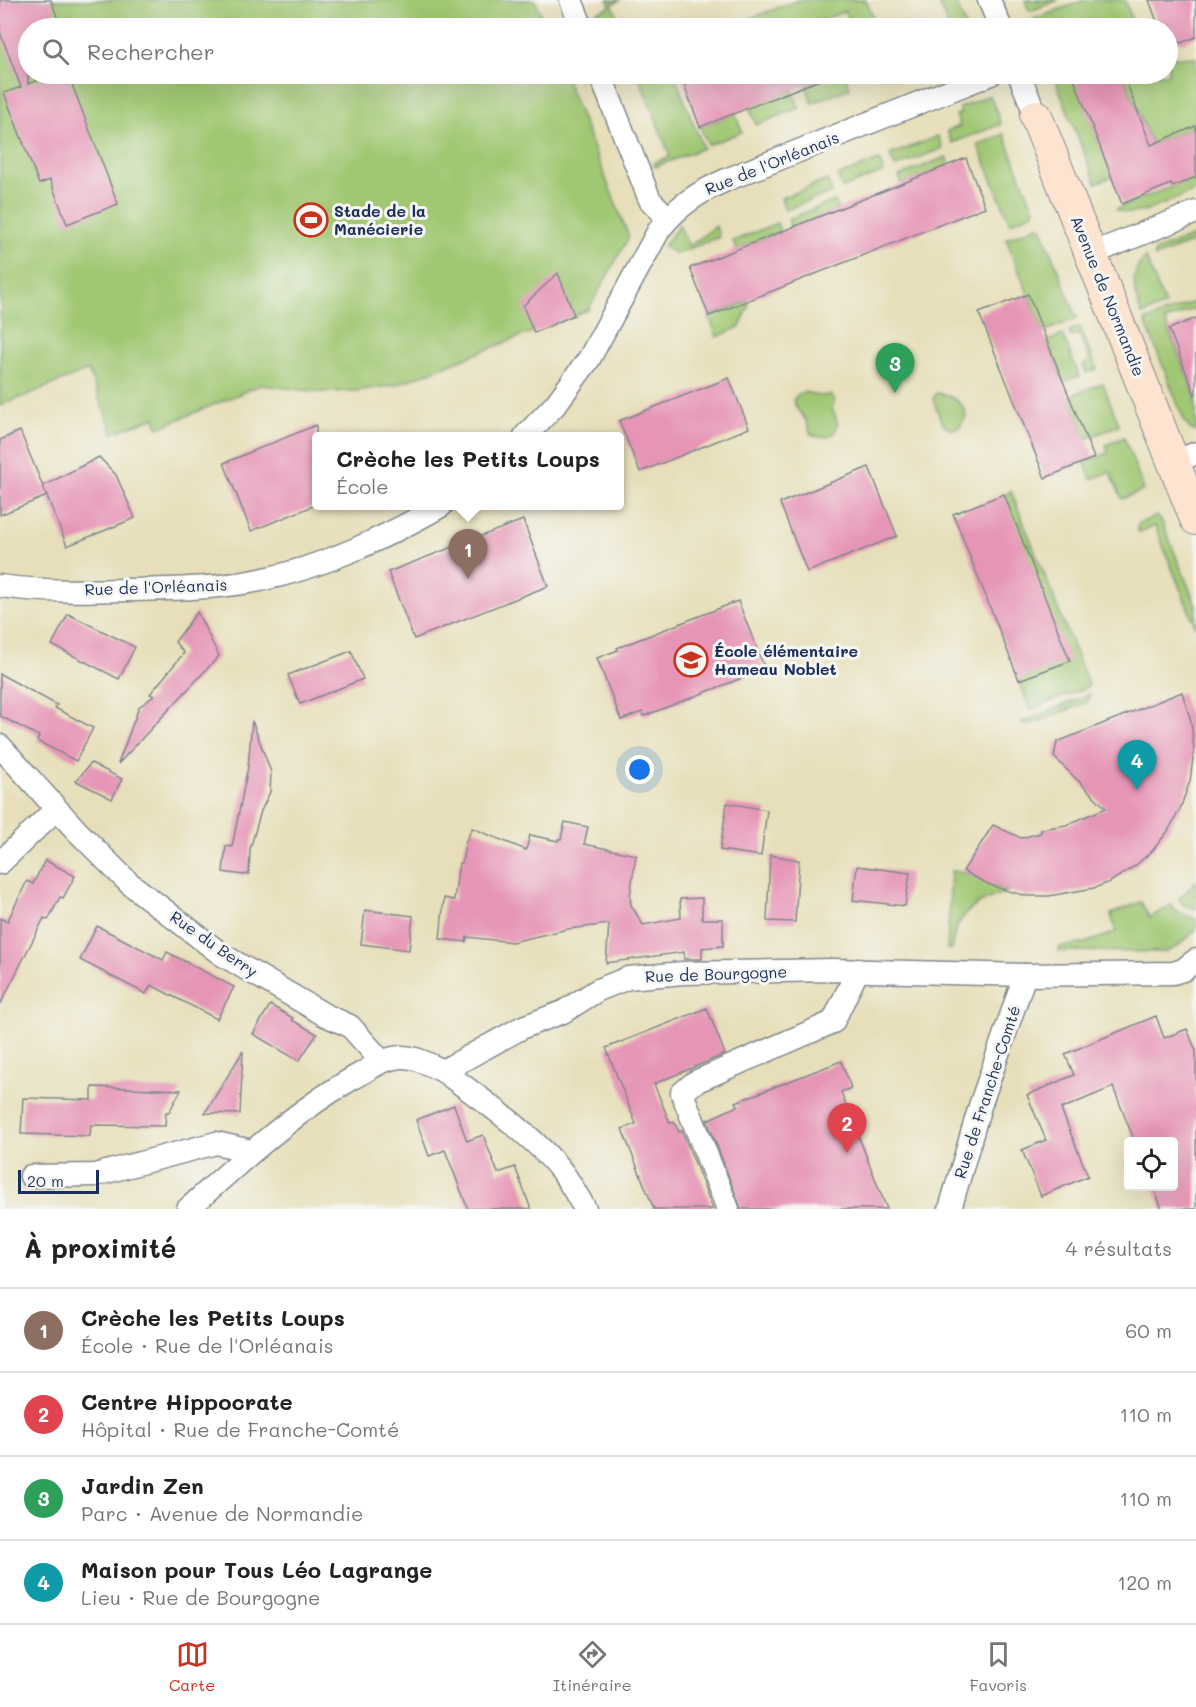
<!DOCTYPE html>
<html lang="fr">
<meta charset="utf-8">
<style>
body{margin:0;font-family:Mali,sans-serif;background:#f6f6f6;color:#222}
.controls{position:absolute;right:18px;bottom:18px;display:grid;overflow:hidden;border-radius:6px;box-shadow:0 6px 24px #0002}
.controls button{width:54px;height:54px;display:grid;place-items:center;padding:0;border:0;border-bottom:2px solid #e0e0e0;background:#fff;color:#222;font:30px sans-serif}
.scale{position:absolute;left:18px;bottom:15px;width:81px;box-sizing:border-box;padding-left:6px;border:3px solid #1b2f5e;border-top:0;font-size:16px;line-height:21px;white-space:nowrap;color:#1b2f5e;-webkit-text-stroke:4px #f6f6f2;paint-order:stroke}
.you{position:absolute;left:640px;top:770px;width:21px;height:21px;margin:-15px;border:4px solid #fff;border-radius:50%;background:#1a73e8;box-shadow:0 0 0 9px #1a73e833}
.badge{display:grid;place-items:center;width:39px;height:39px;border-radius:50%;background:#c8321e;color:#fff;font-size:20px;font-weight:700}
.pin{position:absolute;translate:-50% -50px;filter:drop-shadow(0 2px 3px #0008)}
.pin::after{content:'';position:absolute;top:32px;width:21px;height:18px;background:inherit;clip-path:polygon(0 0,100% 0,50% 100%)}
.popup{position:absolute;left:312px;top:432px;width:312px;height:78px;box-sizing:border-box;display:grid;place-content:center;border-radius:6px;background:#fff;filter:drop-shadow(0 2px 4px #0005);font-size:20px;white-space:nowrap;color:#767676}
.popup b{font-size:22px;color:#222}
.popup::after{content:'';position:absolute;left:50%;top:100%;margin-left:-12px;border:12px solid transparent;border-top-color:#fff}
.list{margin:0;padding:0;list-style:none}
h2{display:flex;justify-content:space-between;align-items:center;height:78px;margin:0;padding:0 24px;font-size:26px}
h2 small{font-size:20px;font-weight:400;color:#767676}
.list li{display:grid;grid-template-columns:39px 1fr auto;gap:18px;align-items:center;box-sizing:border-box;height:84px;padding:0 24px;border-top:2px solid #e0e0e0}
.list b{display:block;font-size:22px;white-space:nowrap}
.list p{margin:0;font-size:20px;white-space:nowrap;color:#767676}
.list em{font-size:20px;font-style:normal;color:#767676}
.icon{flex:none;width:33px;height:33px;fill:none;stroke:currentColor;stroke-width:2;stroke-linecap:round;stroke-linejoin:round}
.map{position:relative;flex:none;width:1196px;height:1209px;overflow:hidden}
.search{position:absolute;background:#fff;box-shadow:0 6px 24px #0002;left:18px;right:18px;top:18px;height:66px;display:flex;align-items:center;gap:15px;box-sizing:border-box;padding:0 21px;border-radius:33px;color:#767676;font-size:22px}
.sheet{height:414px;background:#fff}
nav{display:flex;justify-content:space-around;align-items:center;box-sizing:border-box;height:84px;border-top:2px solid #e0e0e0;background:#fff;font-size:16px;color:#767676}
nav a{display:grid;justify-items:center;gap:3px}
nav .on{color:#c8321e}
.map>svg:first-child{display:block}
</style>
<div class="map">
<svg width="1196" height="1209" viewBox="0 0 1196 1209">
<rect width="100%" height="100%" fill="#f6f6f2"/>
<filter id="ink" filterUnits="userSpaceOnUse"><feTurbulence type="fractalNoise" baseFrequency=".0167" numOctaves="2"/><feDisplacementMap in="SourceGraphic" scale="12" xChannelSelector="R" yChannelSelector="G"/><feConvolveMatrix kernelMatrix="1 2 1 2 8 2 1 2 1" color-interpolation-filters="sRGB"/></filter>
<filter id="wash" filterUnits="userSpaceOnUse"><feTurbulence type="fractalNoise" baseFrequency=".008" numOctaves="4" result="noise"/><feDisplacementMap in="SourceGraphic" scale="24" xChannelSelector="R" yChannelSelector="G"/><feGaussianBlur stdDeviation="1.35" result="paint"/><feColorMatrix in="noise" values="0 0 0 0 0 0 0 0 0 0 0 0 0 0 0 0 0 1.4 0 .05"/><feComposite in="paint" operator="in"/></filter>
<g filter="url(#wash)">
<rect width="100%" height="100%" fill="#e7dfba"/>
<g fill="#a0c772" stroke="#5e7b68" stroke-width="1.5">
<path d="M0,0H535L547,28H28V74H564L629,237L588,310L396,385L356,391L319,392L261,385L158,428L155,417L113,433L88,370L0,406Z"/>
<path d="M608,0H621L612,4L618,17L604,22L599,21L595,13L610,7Z"/>
<path d="M798,0H866L877,28H853L845,11L802,28H725Z"/>
<path d="M938,0H955L966,28H949Z"/>
<path d="M1025,0H1058L1031,11L1028,9Z"/>
<path d="M1085,0H1125L1135,28H1035L1033,22L1034,19Z"/>
<path d="M1168,55L1177,58L1196,57V126L1156,143L1154,150L1123,74H1168Z"/>
<path d="M638,74H674L703,148L655,167L654,163L670,156Z"/>
<path d="M834,74H844L850,88L812,103L806,85Z"/>
<path d="M1053,74H1073L1109,168L1116,175L1096,183Z"/>
<path d="M792,90L799,108L756,125L749,107Z"/>
<path d="M990,95L1001,124L952,143L947,131L960,126L956,115L961,113L959,108Z"/>
<path d="M735,113L742,132L708,145L700,127Z"/>
<path d="M1004,134L1034,210L1033,213L1010,223L978,145Z"/>
<path d="M938,136L943,148L895,167L890,155Z"/>
<path d="M946,157L949,165L902,184L899,176Z"/>
<path d="M879,160L884,172L842,188L838,176Z"/>
<path d="M1196,177V190C1177,198 1134,222 1116,209Z"/>
<path d="M827,180L832,192L785,210L781,198Z"/>
<path d="M835,201L838,209L791,228L788,219Z"/>
<path d="M777,223L780,232L736,250L733,241Z"/>
<path d="M679,225L689,246L716,226L719,237L676,254L664,246Z"/>
<path d="M1038,226L1041,227L1077,318L1043,332L1006,239Z"/>
<path d="M1196,235V241L1155,257L1154,253L1156,250Z"/>
<path d="M1146,258L1165,305L1142,315C1135,297 1127,271 1146,258Z"/>
<path d="M748,301L749,306L740,327L717,337L709,317Z"/>
<path d="M1196,301V308L1165,321L1196,398V432L1190,429L1184,420L1145,321Z"/>
<path d="M1080,327L1097,369L1086,373L1083,365L1090,360L1079,334L1071,336L1069,331Z"/>
<path d="M1063,335L1079,376L1064,382L1047,341Z"/>
<path d="M1103,383L1119,425L1086,439L1070,396Z"/>
<path d="M805,392L819,396L831,395L835,400L832,408C833,413 837,417 837,422C838,438 821,440 811,434C808,429 808,423 805,419C799,409 782,400 805,392Z"/>
<path d="M936,393C950,395 964,401 966,416L960,427L951,430L942,423L933,399Z"/>
<path d="M1124,437L1144,490L1122,499L1110,472L1091,479L1084,462L1108,453L1106,445Z"/>
<path d="M1011,491L1089,686L1030,710L1019,680L1004,495Z"/>
<path d="M1157,516L1162,522L1196,605V628L1155,526L1139,532L1137,528L1139,523Z"/>
<path d="M1090,694L1088,702L1029,725H1025L1022,722Z"/>
<path d="M951,871C971,871 989,886 1008,891C977,902 954,913 952,949H947Z"/>
<path d="M1196,881V909L1184,905L1179,899Z"/>
<path d="M1141,902L1150,918L1171,905L1177,912L1196,919V930L1178,946L1166,952L1059,951L1060,947L1085,943L1116,932L1111,914Z"/>
</g>
<g id="blocks">
<g fill="#e695b6">
<path d="M0,0H51L61,28H28V84L56,74H68L118,204L67,224L50,180L39,184L4,93L21,87L0,32Z"/>
<path d="M1149,0H1196V37L1181,43L1167,35V28L1159,27Z"/>
<path d="M680,74H831L832,75L700,127Z"/>
<path d="M1072,74H1123L1151,145L1196,126V177L1172,187L1171,184L1122,204Z"/>
<path d="M966,158L985,207L709,316L690,268Z"/>
<path d="M558,273L574,315L534,333L523,306Z"/>
<path d="M1028,294L1094,458L1045,478L979,313Z"/>
<path d="M1196,318V394L1195,395L1169,329Z"/>
<path d="M729,378L749,428L640,472L619,421Z"/>
<path d="M316,425V505L251,531L224,463Z"/>
<path d="M20,431L47,496L0,515V440Z"/>
<path d="M99,457L116,475L135,518L67,546L43,486Z"/>
<path d="M869,467L897,536L807,572L780,503Z"/>
<path d="M1004,494L1070,661L1019,680L953,514Z"/>
<path d="M523,520L548,586L414,639L388,572Z"/>
<path d="M738,601L765,669L644,716L642,712L621,720L597,658L618,650L617,648Z"/>
<path d="M197,612L219,656L118,764L139,707L154,696L150,694L184,653L175,642Z"/>
<path d="M68,614L135,647L119,679L52,645Z"/>
<path d="M351,651L363,679L300,704L288,675Z"/>
<path d="M0,674L57,705L55,708L93,728L76,761L37,741L39,736L0,716Z"/>
<path d="M1182,692L1191,721L1194,750L1190,781L1180,809L1168,831L1153,850L1135,866L1110,882L1094,888L1049,896H1027L1005,890L990,885L963,871L993,825L1021,838L1040,833L1042,829L1066,825L1106,808L1054,757L1057,742Z"/>
<path d="M252,721L271,772L270,792L261,811L250,849L249,874L243,875L223,872L226,846L232,847L248,767Z"/>
<path d="M91,763L122,779L112,799L76,781Z"/>
<path d="M727,803L767,810L761,856L720,850Z"/>
<path d="M565,822L588,827L584,844L636,855L630,896L631,905L643,925L681,918L680,899L702,898V919H723V946L702,948V959H684V952L606,963L609,924L568,929L512,942L467,937L466,942L440,939L444,898L454,900L459,863H462L465,844L472,828L526,850L530,835L558,841V839H561Z"/>
<path d="M770,855L799,860L795,922L767,921Z"/>
<path d="M45,860L75,876L63,898L60,897L48,920L44,918L0,1005V918L7,922L27,881L33,884Z"/>
<path d="M857,866L910,873L905,906L853,900Z"/>
<path d="M365,910L413,916L409,950L361,944Z"/>
<path d="M97,926L163,960L167,952L234,987L217,1019L151,985L146,994L80,960Z"/>
<path d="M270,1005L293,1018L292,1020L317,1034L299,1061L253,1034Z"/>
<path d="M707,1008L725,1054L654,1084L670,1123L674,1122L679,1132L682,1131L713,1209H654L622,1129L636,1124L606,1048Z"/>
<path d="M1156,1016L1164,1038L1187,1029L1196,1051V1209H1162L1153,1186H1173V1142H1135L1113,1087L1061,1109L1088,1176L1041,1196L1022,1150L1046,1140L1027,1095L1074,1075L1065,1054Z"/>
<path d="M243,1051L240,1114L205,1113Z"/>
<path d="M841,1061L851,1088L841,1092L887,1209H741L707,1120L738,1106L736,1102Z"/>
<path d="M92,1087L129,1088L181,1090L169,1112H166L165,1126L91,1125L90,1136L21,1134L23,1098L92,1100Z"/>
<path d="M454,1105L467,1141L483,1135L498,1173L515,1167L531,1209H468L445,1150L429,1156L416,1120Z"/>
</g>
</g>
</g>
<g filter="url(#ink)">
<use href="#blocks" fill-opacity="0" stroke="#81878c" stroke-width="1.5"/>
<g fill="none" stroke-linecap="round" stroke-linejoin="round">
<defs>
<g id="street">
<path d="M571,0L582,28"/>
<path d="M989,0L1001,28"/>
<path d="M600,74L650,200L668,218"/>
<path d="M1019,74L1036,116"/>
<path d="M1091,254L1196,212"/>
<path d="M525,436L555,405L589,359L659,230C677,206 699,192 726,180L991,74"/>
<path d="M1174,463L1196,453"/>
<path d="M0,586C42,592 85,591 128,590C172,589 216,589 260,580C324,567 384,538 441,506"/>
<path d="M0,746L76,830L129,883L221,954L325,1015L350,1026L382,1062"/>
<path d="M0,863L56,809"/>
<path d="M443,1071C480,1098 536,1137 563,1173C571,1184 578,1197 585,1209"/>
<path d="M31,1176L95,1175L216,1143L251,1151"/>
<path d="M188,1209C243,1159 297,1109 362,1073C374,1066 386,1058 400,1057C415,1056 430,1065 443,1071L523,1027L563,1012L598,990L628,978L683,973L833,970L1025,975L1173,973L1183,970L1196,960"/>
<path d="M728,1209L682,1093L695,1082L833,1022L858,970"/>
<path d="M950,1209L980,1106L1025,975"/>
</g>
<path id="secondary" d="M1036,116L1196,519"/>
</defs>
<use href="#street" stroke="#81878c" stroke-width="25"/>
<use href="#secondary" stroke="#81878c" stroke-width="34"/>
<use href="#street" stroke="#fff" stroke-width="22"/>
<use href="#secondary" stroke="#fde4d1" stroke-width="32"/>
</g>
</g>
<defs>
<symbol id="stadium-ring" viewBox="-11 -11 22 22"><circle r="9.5" fill="#f6f6f2" stroke="#c8321e" stroke-width="1.5"/><path d="M0-5a6.5 5 0 1 0 0 10a6.5 5 0 1 0 0-10ZM-3.5-1.8h7v3.6h-7Z" fill="#c8321e"/></symbol>
<symbol id="school-ring" viewBox="-11 -11 22 22"><circle r="9.5" fill="#f6f6f2" stroke="#c8321e" stroke-width="1.5"/><path d="M0-5L7-2L0 1L-7-2ZM-4 1L0 2.5L4 1V4Q0 6-4 4Z" fill="#c8321e"/></symbol>
</defs>
<g fill-rule="evenodd">
<use href="#stadium-ring" x="292" y="201" width="38" height="38"/>
<use href="#school-ring" x="672" y="641" width="38" height="38"/>
</g>
<g text-anchor="middle" stroke-width="6" stroke-linejoin="round" paint-order="stroke">
<g font-size="16" fill="#1b2f5e" stroke="#f6f6f2">
<text transform="translate(772 163) rotate(-22)" y="6">Rue de l'Orléanais</text>
<text transform="translate(1108 296) rotate(68)" y="6">Avenue de Normandie</text>
<text transform="translate(156 587) rotate(-2)" y="6">Rue de l'Orléanais</text>
<text transform="translate(214 944) rotate(35)" y="6">Rue du Berry</text>
<text transform="translate(716 974) rotate(-2)" y="6">Rue de Bourgogne</text>
<text transform="translate(987 1092) rotate(-72)" y="6">Rue de Franche-Comté</text>
</g>
<g font-size="16" font-weight="bold" fill="#1b2f5e" stroke="#f6f6f2" text-anchor="start">
<text x="334" y="217">Stade de la<tspan x="334" dy="18">Manécierie</tspan></text>
<text x="714" y="657">École élémentaire<tspan x="714" dy="18">Hameau Noblet</tspan></text>
</g>
</g>
</svg>
<div class="controls">
<button><svg class="icon" aria-label="locate" viewBox="0 0 24 24"><circle cx="12" cy="12" r="6"/><path d="M12 2v4M12 18v4M2 12h4M18 12h4"/></svg></button>
</div>
<div class="scale">20 m</div>
<div class="you"></div>
<div class="pin badge" style="left:468px;top:579px;background:#8d6e63">1</div>
<div class="popup"><b>Crèche les Petits Loups</b>École</div>
<div class="pin badge" style="left:847px;top:1153px;background:#e0444e">2</div>
<div class="pin badge" style="left:895px;top:393px;background:#2e9e5b">3</div>
<div class="pin badge" style="left:1137px;top:790px;background:#0f9aa8">4</div>
<div class="search"><svg class="icon" aria-label="search" viewBox="0 0 24 24"><circle cx="10" cy="10" r="6"/><path d="M15 15l6 6"/></svg>Rechercher</div>
</div>
<section class="sheet">
<h2>À proximité<small>4 résultats</small></h2>
<ul class="list">
<li><span class="badge" style="background:#8d6e63">1</span><div><b>Crèche les Petits Loups</b><p>École · Rue de l'Orléanais</p></div><em>60 m</em></li>
<li><span class="badge" style="background:#e0444e">2</span><div><b>Centre Hippocrate</b><p>Hôpital · Rue de Franche-Comté</p></div><em>110 m</em></li>
<li><span class="badge" style="background:#2e9e5b">3</span><div><b>Jardin Zen</b><p>Parc · Avenue de Normandie</p></div><em>110 m</em></li>
<li><span class="badge" style="background:#0f9aa8">4</span><div><b>Maison pour Tous Léo Lagrange</b><p>Lieu · Rue de Bourgogne</p></div><em>120 m</em></li>
</ul>
</section>
<nav>
<a class="on"><svg class="icon" aria-label="map" viewBox="0 0 24 24"><path d="M3 6l6-2 6 2 6-2v14l-6 2-6-2-6 2zM9 4v14M15 6v14"/></svg>Carte</a>
<a><svg class="icon" aria-label="directions" viewBox="0 0 24 24"><path d="M12 3l9 9-9 9-9-9zM9 14v-3h6M13 9l2 2-2 2"/></svg>Itinéraire</a>
<a><svg class="icon" aria-label="saved" viewBox="0 0 24 24"><path d="M7 4h10v16l-5-4-5 4z"/></svg>Favoris</a>
</nav>
